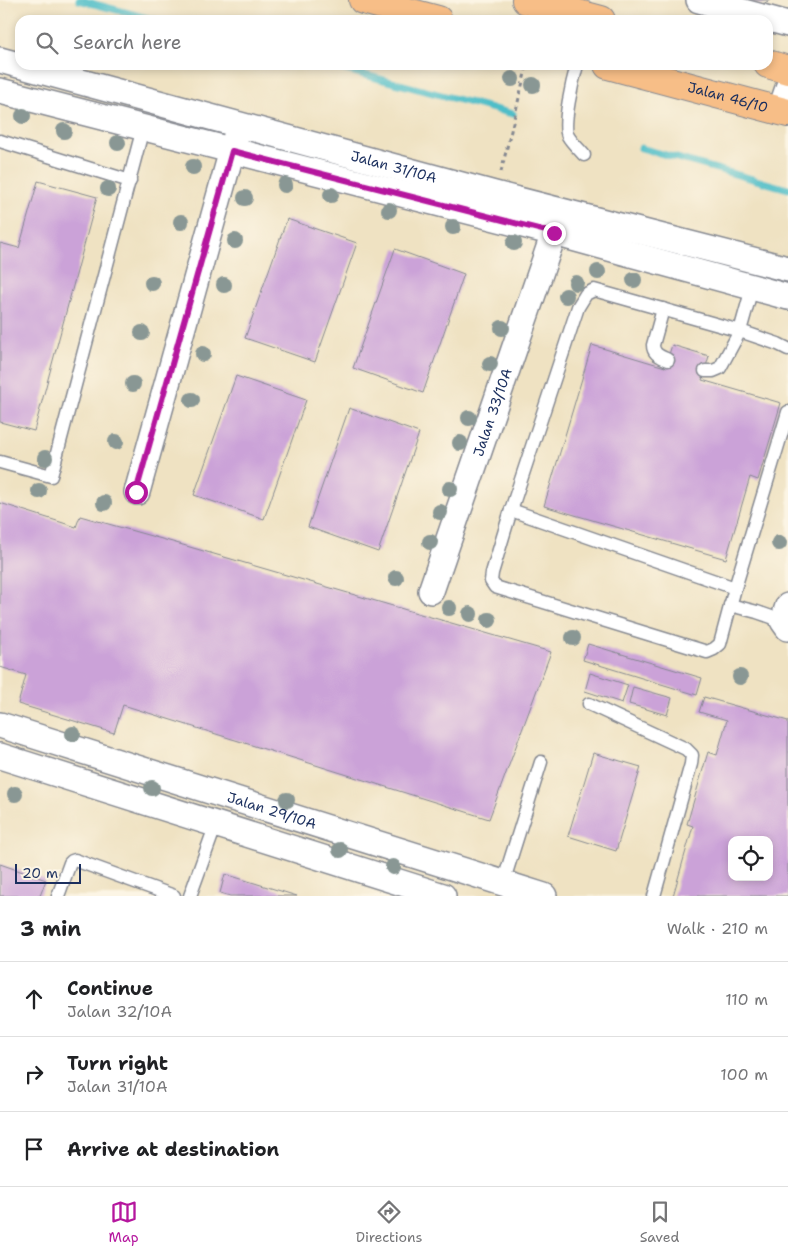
<!DOCTYPE html>
<meta charset="utf-8">
<style>
body{margin:0;font-family:"Shantell Sans",sans-serif;background:#f6f6f6;color:#202124}
.controls{position:absolute;right:15px;bottom:15px;display:grid;overflow:hidden;border-radius:10px;box-shadow:0 2px 8px #0003}
.controls button{width:45px;height:45px;display:grid;place-items:center;padding:0;border:0;border-bottom:1px solid #e0e0e0;background:#fff;color:#202124;font:25px sans-serif}
.scale{position:absolute;left:15px;bottom:12px;width:66px;box-sizing:border-box;padding-left:5px;border:2px solid #1b2f5e;border-top:0;font-size:14px;line-height:18px;white-space:nowrap;color:#1b2f5e;-webkit-text-stroke:4px #fcf5e5;paint-order:stroke}
.stop{position:absolute;width:15px;height:15px;margin:-11px;border:4px solid #b5179e;border-radius:50%;background:#fff}
.stop.end{background:#b5179e;border-color:#fff;box-shadow:0 1px 5px #0008}
.list{margin:0;padding:0;list-style:none}
h2{display:flex;justify-content:space-between;align-items:center;height:65px;margin:0;padding:0 20px;font-size:21px}
h2 small{font-size:16px;font-weight:400;color:#757577}
.list li{display:grid;grid-template-columns:32px 1fr auto;gap:15px;align-items:center;box-sizing:border-box;height:75px;padding:0 20px;border-top:1px solid #e0e0e0}
.list b{display:block;font-size:19px;white-space:nowrap}
.list p{margin:0;font-size:16px;white-space:nowrap;color:#757577}
.list em{font-size:16px;font-style:normal;color:#757577}
.icon{flex:none;width:28px;height:28px;fill:none;stroke:currentColor;stroke-width:2;stroke-linecap:round;stroke-linejoin:round}
.map{position:relative;flex:none;width:788px;height:896px;overflow:hidden}
.search{position:absolute;background:#fff;box-shadow:0 2px 8px #0003;left:15px;right:15px;top:15px;height:55px;display:flex;align-items:center;gap:12px;box-sizing:border-box;padding:0 18px;border-radius:15px;color:#757577;font-size:19px}
.sheet{height:290px;background:#fff}
nav{display:flex;justify-content:space-around;align-items:center;box-sizing:border-box;height:70px;border-top:1px solid #e0e0e0;background:#fff;font-size:14px;color:#757577}
nav a{display:grid;justify-items:center;gap:2px}
nav .on{color:#b5179e}
.map>svg:first-child{display:block}
</style>
<div class="map">
<svg width="788" height="896" viewBox="0 0 788 896">
<rect width="100%" height="100%" fill="#fcf5e5"/>
<filter id="ink" filterUnits="userSpaceOnUse"><feTurbulence type="fractalNoise" baseFrequency=".02" numOctaves="2"/><feDisplacementMap in="SourceGraphic" scale="10" xChannelSelector="R" yChannelSelector="G"/><feConvolveMatrix kernelMatrix="1 2 1 2 8 2 1 2 1" color-interpolation-filters="sRGB"/></filter>
<filter id="wash" filterUnits="userSpaceOnUse"><feTurbulence type="fractalNoise" baseFrequency=".0096" numOctaves="4" result="noise"/><feDisplacementMap in="SourceGraphic" scale="20" xChannelSelector="R" yChannelSelector="G"/><feGaussianBlur stdDeviation="1.12" result="paint"/><feColorMatrix in="noise" values="0 0 0 0 0 0 0 0 0 0 0 0 0 0 0 0 0 1.4 0 .05"/><feComposite in="paint" operator="in"/></filter>
<g filter="url(#wash)">
<rect width="100%" height="100%" fill="#efe2c2"/>
<g fill="none" stroke-linecap="round" stroke-linejoin="round">
<g stroke="#50bec8" stroke-width="7">
<path d="M79,0L155,20"/>
<path d="M327,65L513,114"/>
<path d="M641,148L788,189"/>
</g>
</g>
<g id="blocks">
<g fill="#cba2d8" fill-rule="evenodd">
<path d="M744,0H770L761,5Z"/>
<path d="M38,181L97,197L34,431L0,422V243L19,248Z"/>
<path d="M287,219L357,243L315,362L245,338Z"/>
<path d="M395,249L464,274L423,393L353,368Z"/>
<path d="M592,345L665,367L672,345L709,356L702,380L781,403L758,480L750,477L726,559L544,506Z"/>
<path d="M236,376L306,400L264,519L194,495Z"/>
<path d="M349,408L419,433L378,552L308,527Z"/>
<path d="M0,503L76,527L80,516L176,543L551,652L489,819L123,705L114,733L18,704L26,675L0,667Z"/>
<path d="M588,644L702,678L697,695L583,660Z"/>
<path d="M590,673L628,685L622,703L585,691Z"/>
<path d="M633,687L672,698L667,715L629,704Z"/>
<path d="M704,697L788,721V896H673L693,826L687,824L708,752L717,755L727,720L699,712ZM732,840H769V877H732Z"/>
<path d="M593,753L641,767L616,851L568,836Z"/>
<path d="M0,864L46,880L40,896H0Z"/>
<path d="M225,874L297,896H230L220,893Z"/>
</g>
</g>
</g>
<g filter="url(#ink)">
<use href="#blocks" fill-opacity="0" stroke="#858890" stroke-width="1"/>
<g fill="none" stroke-linecap="round" stroke-linejoin="round">
<defs>
<g id="service">
<path d="M577,65C573,79 562,125 568,136C572,143 579,149 584,155"/>
<path d="M0,141L130,181"/>
<path d="M752,288L740,331L594,290L586,294L578,307L511,510L492,573L491,581L495,587L707,652L714,649L720,644L735,588L788,412"/>
<path d="M663,309L653,345C653,354 660,356 668,360"/>
<path d="M705,371H713L720,368L740,331L778,344L788,349"/>
<path d="M0,462L51,476L143,128"/>
<path d="M511,510L735,588"/>
<path d="M730,605L757,612L783,621"/>
<path d="M589,704L686,749L692,755L691,764L654,896"/>
<path d="M503,883L541,762"/>
<path d="M58,896L70,863L72,861L75,860L174,896"/>
<path d="M190,896L216,824"/>
</g>
<g id="minor">
<path d="M699,0L788,24"/>
<path id="s1" d="M0,60L495,194L788,269"/>
<path d="M0,91L554,233L788,297"/>
<path d="M780,111L788,88"/>
<path d="M137,492L236,136"/>
<path id="s2" d="M431,591L554,233"/>
<path d="M788,606L783,621L788,628"/>
<path id="s3" d="M0,725L544,896"/>
<path d="M0,756L443,896"/>
</g>
<g id="primary">
<path d="M363,0L438,20"/>
<path d="M526,0L601,20"/>
<path d="M768,64L788,70"/>
<path id="s4" d="M608,65L788,113"/>
</g>
</defs>
<use href="#service" stroke="#858890" stroke-width="15"/>
<use href="#minor" stroke="#858890" stroke-width="28"/>
<use href="#primary" stroke="#858890" stroke-width="30"/>
<path stroke="#858890" stroke-width="3" stroke-dasharray="4 4" stroke-linecap="butt" d="M501,172L527,65"/>
<use href="#service" stroke="#fff" stroke-width="12"/>
<use href="#minor" stroke="#fff" stroke-width="25"/>
<use href="#primary" stroke="#f7be87" stroke-width="28"/>
</g>
<g fill="#899794">
<circle cx="512" cy="79" r="8"/>
<circle cx="533" cy="85" r="8"/>
<circle cx="23" cy="116" r="8"/>
<circle cx="64" cy="131" r="8"/>
<circle cx="118" cy="143" r="8"/>
<circle cx="193" cy="167" r="8"/>
<circle cx="285" cy="185" r="8"/>
<circle cx="108" cy="189" r="8"/>
<circle cx="331" cy="195" r="8"/>
<circle cx="245" cy="198" r="8"/>
<circle cx="389" cy="210" r="8"/>
<circle cx="181" cy="222" r="8"/>
<circle cx="453" cy="227" r="8"/>
<circle cx="235" cy="241" r="8"/>
<circle cx="514" cy="243" r="8"/>
<circle cx="598" cy="272" r="8"/>
<circle cx="634" cy="280" r="8"/>
<circle cx="152" cy="283" r="8"/>
<circle cx="576" cy="283" r="8"/>
<circle cx="224" cy="285" r="8"/>
<circle cx="566" cy="296" r="8"/>
<circle cx="502" cy="328" r="8"/>
<circle cx="142" cy="333" r="8"/>
<circle cx="203" cy="354" r="8"/>
<circle cx="490" cy="364" r="8"/>
<circle cx="133" cy="384" r="8"/>
<circle cx="192" cy="400" r="8"/>
<circle cx="469" cy="418" r="8"/>
<circle cx="116" cy="442" r="8"/>
<circle cx="460" cy="443" r="8"/>
<circle cx="45" cy="458" r="8"/>
<circle cx="450" cy="489" r="8"/>
<circle cx="39" cy="491" r="8"/>
<circle cx="104" cy="503" r="8"/>
<circle cx="440" cy="512" r="8"/>
<circle cx="430" cy="542" r="8"/>
<circle cx="779" cy="543" r="8"/>
<circle cx="396" cy="578" r="8"/>
<circle cx="449" cy="608" r="8"/>
<circle cx="470" cy="614" r="8"/>
<circle cx="489" cy="620" r="8"/>
<circle cx="573" cy="638" r="8"/>
<circle cx="740" cy="677" r="8"/>
<circle cx="73" cy="734" r="8"/>
<circle cx="152" cy="788" r="8"/>
<circle cx="15" cy="794" r="8"/>
<circle cx="287" cy="800" r="8"/>
<circle cx="340" cy="850" r="8"/>
<circle cx="393" cy="867" r="8"/>
</g>
</g>
<g fill="none" stroke-linecap="round" stroke-linejoin="round" filter="url(#ink)">
<path stroke="#b5179e" stroke-width="6" d="M136,492L232,151L554,233"/>
</g>
<g text-anchor="middle" stroke-width="4.5" stroke-linejoin="round" paint-order="stroke">
<g font-size="14" fill="#1b2f5e" stroke="#fcf5e5">
<text dy="5" stroke="none"><textPath href="#s4" startOffset="124">Jalan 46/10</textPath></text>
<text dy="5" stroke="none"><textPath href="#s1" startOffset="408">Jalan 31/10A</textPath></text>
<text dy="5" stroke="none"><textPath href="#s2" startOffset="189">Jalan 33/10A</textPath></text>
<text dy="5" stroke="none"><textPath href="#s3" startOffset="285">Jalan 29/10A</textPath></text>
</g>
</g>
</svg>
<div class="controls">
<button><svg class="icon" aria-label="locate" viewBox="0 0 24 24"><circle cx="12" cy="12" r="6"/><path d="M12 2v4M12 18v4M2 12h4M18 12h4"/></svg></button>
</div>
<div class="scale">20 m</div>
<div class="stop" style="left:136px;top:492px"></div>
<div class="stop end" style="left:554px;top:233px"></div>
<div class="search"><svg class="icon" aria-label="search" viewBox="0 0 24 24"><circle cx="10" cy="10" r="6"/><path d="M15 15l6 6"/></svg>Search here</div>
</div>
<section class="sheet">
<h2>3 min<small>Walk · 210 m</small></h2>
<ul class="list">
<li><svg class="icon" aria-label="ahead" viewBox="0 0 24 24"><path d="M12 20V5M6 11l6-6 6 6"/></svg><div><b>Continue</b><p>Jalan 32/10A</p></div><em>110 m</em></li>
<li><svg class="icon" aria-label="right" viewBox="0 0 24 24"><path d="M7 20v-9h11M14 6l5 5-5 5"/></svg><div><b>Turn right</b><p>Jalan 31/10A</p></div><em>100 m</em></li>
<li><svg class="icon" aria-label="arrive" viewBox="0 0 24 24"><path d="M6 21V4h12l-3 4 3 4H6"/></svg><div><b>Arrive at destination</b></div></li>
</ul>
</section>
<nav>
<a class="on"><svg class="icon" aria-label="map" viewBox="0 0 24 24"><path d="M3 6l6-2 6 2 6-2v14l-6 2-6-2-6 2zM9 4v14M15 6v14"/></svg>Map</a>
<a><svg class="icon" aria-label="directions" viewBox="0 0 24 24"><path d="M12 3l9 9-9 9-9-9zM9 14v-3h6M13 9l2 2-2 2"/></svg>Directions</a>
<a><svg class="icon" aria-label="saved" viewBox="0 0 24 24"><path d="M7 4h10v16l-5-4-5 4z"/></svg>Saved</a>
</nav>
